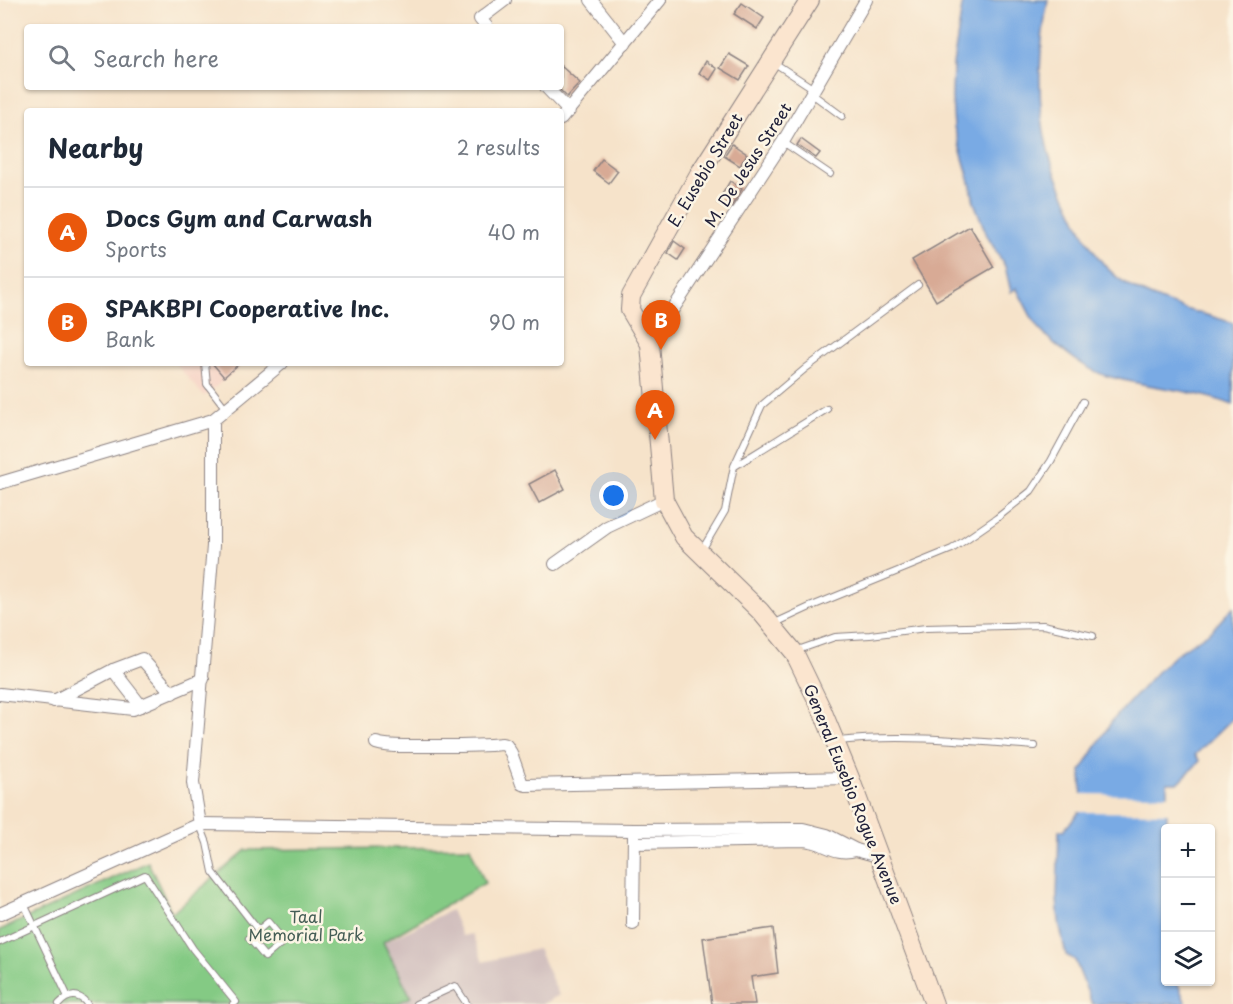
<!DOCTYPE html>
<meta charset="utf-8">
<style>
body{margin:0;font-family:"Playpen Sans",sans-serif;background:#f2f2f3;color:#1f2937}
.controls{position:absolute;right:18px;bottom:18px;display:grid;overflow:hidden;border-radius:6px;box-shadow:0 2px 4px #0004}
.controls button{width:54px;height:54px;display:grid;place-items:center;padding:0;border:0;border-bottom:2px solid #e0e1e3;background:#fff;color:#1f2937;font:30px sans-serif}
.you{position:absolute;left:614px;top:496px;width:21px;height:21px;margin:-15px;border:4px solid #fff;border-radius:50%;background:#1a73e8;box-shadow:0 0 0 9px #1a73e833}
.badge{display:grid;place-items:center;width:39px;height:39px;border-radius:50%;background:#ea580c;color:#fff;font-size:20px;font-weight:700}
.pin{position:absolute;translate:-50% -50px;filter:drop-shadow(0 2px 3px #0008)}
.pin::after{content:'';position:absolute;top:32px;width:21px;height:18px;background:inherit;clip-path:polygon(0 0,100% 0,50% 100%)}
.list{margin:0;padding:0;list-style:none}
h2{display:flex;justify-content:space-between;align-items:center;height:78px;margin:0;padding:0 24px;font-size:26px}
h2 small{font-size:20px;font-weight:400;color:#747a83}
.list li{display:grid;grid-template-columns:39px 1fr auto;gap:18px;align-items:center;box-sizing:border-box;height:90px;padding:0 24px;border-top:2px solid #e0e1e3}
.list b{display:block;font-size:22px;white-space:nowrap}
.list p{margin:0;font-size:20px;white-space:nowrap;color:#747a83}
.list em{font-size:20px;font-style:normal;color:#747a83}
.icon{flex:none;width:33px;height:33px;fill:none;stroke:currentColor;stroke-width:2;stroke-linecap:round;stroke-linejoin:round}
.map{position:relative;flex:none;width:1233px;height:1004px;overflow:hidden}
.search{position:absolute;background:#fff;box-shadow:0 2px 4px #0004;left:24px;top:24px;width:540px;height:66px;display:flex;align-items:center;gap:15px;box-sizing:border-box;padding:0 21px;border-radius:6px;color:#747a83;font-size:22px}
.panel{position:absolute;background:#fff;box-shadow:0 2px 4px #0004;left:24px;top:108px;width:540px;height:258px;border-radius:6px}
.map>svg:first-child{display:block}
</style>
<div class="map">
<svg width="1233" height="1004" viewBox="0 0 1233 1004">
<rect width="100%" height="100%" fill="#fcf5e5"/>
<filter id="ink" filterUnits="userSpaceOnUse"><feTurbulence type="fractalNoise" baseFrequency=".0167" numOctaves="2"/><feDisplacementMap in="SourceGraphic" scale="12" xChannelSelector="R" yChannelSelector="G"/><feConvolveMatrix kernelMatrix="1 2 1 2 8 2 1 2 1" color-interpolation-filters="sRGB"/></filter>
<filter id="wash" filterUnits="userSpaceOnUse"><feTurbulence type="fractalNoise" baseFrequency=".008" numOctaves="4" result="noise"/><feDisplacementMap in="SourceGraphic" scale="24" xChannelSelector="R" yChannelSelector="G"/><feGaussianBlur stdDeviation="1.35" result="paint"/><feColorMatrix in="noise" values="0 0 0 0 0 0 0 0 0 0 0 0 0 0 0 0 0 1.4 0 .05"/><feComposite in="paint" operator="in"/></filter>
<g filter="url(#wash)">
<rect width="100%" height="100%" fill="#f6e3ca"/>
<path fill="#f6d2c4" d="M175,363H245L204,396Z"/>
<path fill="#d1bfbe" d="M451,910L462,936L472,934L483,962L538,949L559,995L543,1004H396L411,997L383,943Z"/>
<path fill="#84ca84" stroke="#537660" stroke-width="1.5" d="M470,847L485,883L383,942L411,997L396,1004H0V930L148,862L172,913L246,850Z"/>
<g fill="#79aae4" stroke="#4e6690" stroke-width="1.5">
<path d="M963,0H1048C1039,46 1036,100 1047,146C1053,172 1065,195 1076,219C1088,244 1102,268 1125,283C1155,303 1199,312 1233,323V405C1192,389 1149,388 1107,376C1087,371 1053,344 1039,329C1030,317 1024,301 1016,288L1011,292L1005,266L987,236L974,202L970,182L954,127L952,98L953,65Z"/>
<path d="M1233,607V718L1195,755L1200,761L1178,783H1167L1166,982H1177L1186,1004H1092L1075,960L1066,955L1059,922L1057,898L1059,830H1064L1082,809L1081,771L1112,721L1158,671L1175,655L1212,630Z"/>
</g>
<path fill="#f6e3ca" d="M1079,794L1170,795L1169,813L1076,812L1079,808Z"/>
<g id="blocks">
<g fill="#d8aa95">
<path d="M742,3L764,18L757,29L734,14Z"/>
<path d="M729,54L749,66L740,80L720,68Z"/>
<path d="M706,61L717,69L710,80L699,73Z"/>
<path d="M561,66L580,83L567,97L557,87H561Z"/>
<path d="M801,139L820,153L816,158L797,145Z"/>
<path d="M732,144L747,154L740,166L724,156Z"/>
<path d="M602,159L618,171L609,183L593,171Z"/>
<path d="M730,181L742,189L729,210L717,203Z"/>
<path d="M970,226L994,267L936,301L912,260Z"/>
<path d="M674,241L685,249L678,260L668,253Z"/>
<path d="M212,363H240L224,377Z"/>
<path d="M555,470L565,489L539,503L529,484Z"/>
<path d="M773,928L778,973L751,977L755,1004H712L703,938Z"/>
</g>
</g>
</g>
<g filter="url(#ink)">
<use href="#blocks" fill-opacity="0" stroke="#8c8282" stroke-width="1.5"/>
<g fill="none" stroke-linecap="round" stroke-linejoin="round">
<defs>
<g id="lane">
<path d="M773,62L814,89"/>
<path d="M812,94L842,116"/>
<path d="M783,142L830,174"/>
<path d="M205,363L207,384L227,410"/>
<path d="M735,466L827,409"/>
<path d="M702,550L725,511L734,466L762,405L806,368L918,285"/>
<path d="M773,624L812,606L952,549L997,518L1031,491L1051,461L1083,402"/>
<path d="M795,651L835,637L870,635L926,628L1043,625L1093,636"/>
<path d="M838,741C903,734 970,741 1035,746"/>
<path d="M200,825L207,843L213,872L258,930"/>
<path d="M24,904L68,997"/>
<path d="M268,922L284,941L265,957L249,938Z"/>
<path d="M0,942L145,875L193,949L236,1002L233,1004"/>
<path d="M59,1004C68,994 79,993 87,1004"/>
<path d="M416,1004L455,986L467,1004"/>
</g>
<g id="street">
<path d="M591,0L625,43"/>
<path d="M487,27L480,19L505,0"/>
<path d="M546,87L569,111"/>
<path d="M561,119L660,0"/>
<path d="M650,344L783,142L866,0"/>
<path d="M0,483L213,420L282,363"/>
<path d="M555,564L607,527L664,500"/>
<path d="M113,670L141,706"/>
<path d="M0,694L133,709L203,679"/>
<path d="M54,701L113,670L142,659L172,693"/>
<path d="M376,743C388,747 401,746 413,746C443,746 472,747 502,744L506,745L511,753L522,784L526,785L850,778"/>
<path d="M200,824L634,830L803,829L827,835L856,850L878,856"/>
<path d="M634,843L804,840C827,842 833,856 856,850"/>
<path d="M0,914L200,824L193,783L213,546V420"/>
<path d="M633,924L634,835"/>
</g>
<path id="secondary" d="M810,0L699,174L631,296L630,310L650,344L664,500L684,537L760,611L794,652L822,710L850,778L934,1004"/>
</defs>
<use href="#lane" stroke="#8c8282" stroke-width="8"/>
<use href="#street" stroke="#8c8282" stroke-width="14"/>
<use href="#secondary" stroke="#8c8282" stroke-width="20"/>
<use href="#lane" stroke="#fff" stroke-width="6"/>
<use href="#street" stroke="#fff" stroke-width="12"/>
<use href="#secondary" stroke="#fbe5cf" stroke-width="18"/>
</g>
</g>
<g text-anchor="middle" stroke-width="5" stroke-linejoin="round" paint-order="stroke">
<g font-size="16" fill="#22223b" stroke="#fcf5e5">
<text transform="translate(748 165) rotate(-57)" y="6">M. De Jesus Street</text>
<text transform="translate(705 170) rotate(-59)" y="6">E. Eusebio Street</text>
<text transform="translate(853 794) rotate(68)" y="6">General Eusebio Rogue Avenue</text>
</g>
<g font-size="16" fill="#445d55" stroke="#fcf5e5">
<text x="306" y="923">Taal<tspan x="306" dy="18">Memorial Park</tspan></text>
</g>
</g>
</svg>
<div class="controls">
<button>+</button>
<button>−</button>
<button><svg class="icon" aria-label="layers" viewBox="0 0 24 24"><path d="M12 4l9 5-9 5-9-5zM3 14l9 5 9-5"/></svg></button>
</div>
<div class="you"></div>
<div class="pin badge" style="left:655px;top:440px">A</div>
<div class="pin badge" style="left:661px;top:350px">B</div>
<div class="search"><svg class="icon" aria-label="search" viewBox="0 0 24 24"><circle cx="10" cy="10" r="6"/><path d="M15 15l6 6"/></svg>Search here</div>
<section class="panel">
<h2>Nearby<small>2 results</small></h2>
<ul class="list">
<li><span class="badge">A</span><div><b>Docs Gym and Carwash</b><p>Sports</p></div><em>40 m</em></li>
<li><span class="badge">B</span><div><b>SPAKBPI Cooperative Inc.</b><p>Bank</p></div><em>90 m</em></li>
</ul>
</section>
</div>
